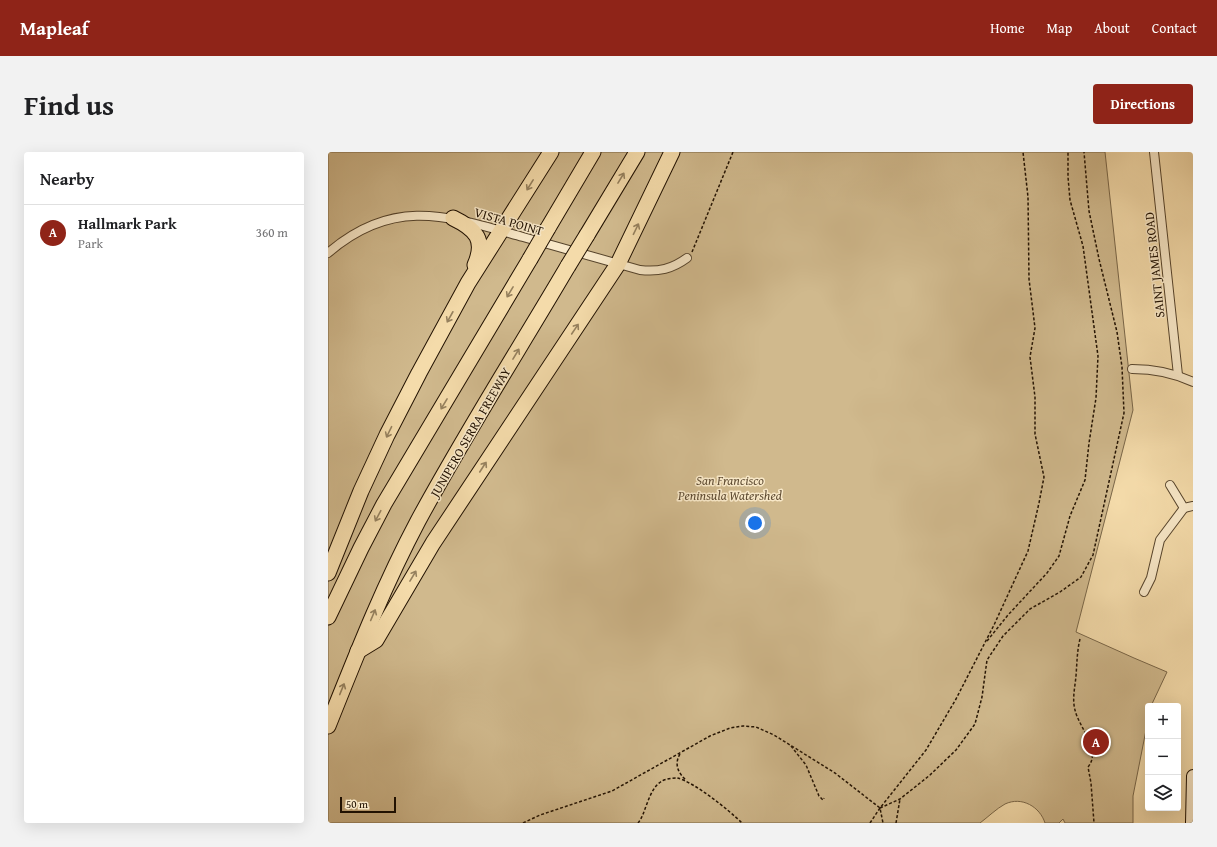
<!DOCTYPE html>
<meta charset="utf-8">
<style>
body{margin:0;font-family:"Gentium Book Plus",serif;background:#f2f2f2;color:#202124}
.controls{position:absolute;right:12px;bottom:12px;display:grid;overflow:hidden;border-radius:4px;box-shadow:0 4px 16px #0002}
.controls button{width:36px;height:36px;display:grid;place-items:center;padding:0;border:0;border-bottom:1px solid #e0e0e0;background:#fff;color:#202124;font:20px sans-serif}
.scale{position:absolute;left:12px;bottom:10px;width:56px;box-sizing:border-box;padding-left:4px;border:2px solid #221202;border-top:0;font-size:11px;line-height:14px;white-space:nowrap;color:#221202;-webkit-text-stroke:3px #f8e8c8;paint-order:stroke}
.you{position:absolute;left:427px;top:371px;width:14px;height:14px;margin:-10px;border:3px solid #fff;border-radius:50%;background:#1a73e8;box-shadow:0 0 0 6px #1a73e833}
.badge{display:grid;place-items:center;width:26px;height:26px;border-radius:50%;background:#8f2418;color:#fff;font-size:13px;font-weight:700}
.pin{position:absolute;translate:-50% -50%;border:2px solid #fff;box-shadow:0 1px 4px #0006}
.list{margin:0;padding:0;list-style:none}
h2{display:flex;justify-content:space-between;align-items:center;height:52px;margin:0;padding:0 16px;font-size:17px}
h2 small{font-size:13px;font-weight:400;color:#757577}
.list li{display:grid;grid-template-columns:26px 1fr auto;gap:12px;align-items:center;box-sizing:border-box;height:56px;padding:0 16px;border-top:1px solid #e0e0e0}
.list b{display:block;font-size:15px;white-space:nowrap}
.list p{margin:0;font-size:13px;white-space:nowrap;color:#757577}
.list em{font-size:13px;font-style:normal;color:#757577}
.icon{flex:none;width:22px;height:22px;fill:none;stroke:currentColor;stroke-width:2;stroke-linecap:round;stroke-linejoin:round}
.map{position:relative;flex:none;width:865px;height:671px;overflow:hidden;border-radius:4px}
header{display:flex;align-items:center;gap:24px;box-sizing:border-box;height:56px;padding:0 20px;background:#8f2418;color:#fff}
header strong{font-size:19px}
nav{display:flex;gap:22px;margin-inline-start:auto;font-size:14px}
.intro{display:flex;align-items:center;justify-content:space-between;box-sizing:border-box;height:96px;padding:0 24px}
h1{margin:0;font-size:28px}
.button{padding:10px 18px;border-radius:4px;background:#8f2418;color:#fff;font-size:14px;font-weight:700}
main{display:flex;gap:24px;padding:0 24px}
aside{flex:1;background:#fff;border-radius:4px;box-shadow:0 4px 16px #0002}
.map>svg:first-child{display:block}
</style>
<header>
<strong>Mapleaf</strong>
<nav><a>Home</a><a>Map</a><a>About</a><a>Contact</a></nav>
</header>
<div class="intro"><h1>Find us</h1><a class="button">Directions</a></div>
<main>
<aside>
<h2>Nearby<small></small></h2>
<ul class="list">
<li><span class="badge">A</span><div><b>Hallmark Park</b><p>Park</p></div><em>360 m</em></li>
</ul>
</aside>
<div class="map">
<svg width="865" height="671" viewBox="0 0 865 671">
<rect width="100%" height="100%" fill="#f4dbaa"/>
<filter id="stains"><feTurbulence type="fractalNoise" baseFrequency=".005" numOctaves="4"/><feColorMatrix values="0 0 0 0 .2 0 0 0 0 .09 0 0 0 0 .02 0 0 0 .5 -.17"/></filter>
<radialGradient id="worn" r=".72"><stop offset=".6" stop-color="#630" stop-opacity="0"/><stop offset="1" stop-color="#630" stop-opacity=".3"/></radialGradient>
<path fill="#d0b98d" stroke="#796648" d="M0,0H777L805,258L748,480L806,506L839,520L823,554H820V568L805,644V671H737L735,667L731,671H717C712,655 694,644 677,652C668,657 660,665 652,671H0Z"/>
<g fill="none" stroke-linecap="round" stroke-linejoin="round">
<defs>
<g id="street">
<path d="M826,0L850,223"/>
<path d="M0,101C66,44 120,64 195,85C234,96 273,107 312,118C331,120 344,117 359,106"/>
<path d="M804,217C826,217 846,221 865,230"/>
<path d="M842,333L856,356L865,354"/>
<path d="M816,440L823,426L832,388L856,356"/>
</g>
<path id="secondary" d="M864,671L865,624"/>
<g id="highway">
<path d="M125,66C148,77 158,88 147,113"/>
<path d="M220,76L265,0"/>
<path d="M259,83L309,0"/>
<path d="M0,421L33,339L59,283L91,221L140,131L223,0"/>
<path d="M0,465L33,396L56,352L202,107"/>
<path d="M30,499L48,488L105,391L290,112L344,0"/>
<path d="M0,574C28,504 55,435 90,369C137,282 190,199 240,114"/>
</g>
</defs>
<use href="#street" stroke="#56442c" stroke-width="10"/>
<use href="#secondary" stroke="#221202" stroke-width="14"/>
<use href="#highway" stroke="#221202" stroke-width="17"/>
<g stroke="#221202" stroke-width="1.5" stroke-dasharray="3 2" stroke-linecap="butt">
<path d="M364,100L405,0"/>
<path d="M752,487C749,499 749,511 748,524C747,535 744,547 747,558C751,576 774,598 760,615L763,631L766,671"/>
<path d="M659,489L680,463L719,421L731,404L742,364L757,328L761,291L768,246L770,204L755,94L742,48L740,25V0"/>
<path d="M463,594L478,613L491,644L495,648L496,646"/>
<path d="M352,602C346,612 350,621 358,628"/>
<path d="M552,656L572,647L602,623L628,598L647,572L654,545L659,508L675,484L702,457L732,440L753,425L765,403L796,261L794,215L789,180L771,107L761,59L756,0"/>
<path d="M195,671L212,663L284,639L382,584L402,576L415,574L428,575L446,583L507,621L552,656L555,671"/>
<path d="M310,671C318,662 320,637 334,629C337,627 345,626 349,626C365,629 402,659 414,671"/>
<path d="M542,671L552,656L598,598L628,547L666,473L700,399L711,351L716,325L707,282V245L702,205L707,176L701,127L700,45L695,0"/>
<path d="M568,671L572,647"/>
</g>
<use href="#street" stroke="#f8e8c8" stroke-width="8"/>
<use href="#secondary" stroke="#f8e8c8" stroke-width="12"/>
<use href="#highway" stroke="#f4dbaa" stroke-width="15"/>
<defs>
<g id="highway-bridge">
<path d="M202,107L220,76"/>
<path d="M240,114L259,83"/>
</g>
</defs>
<use href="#highway-bridge" stroke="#221202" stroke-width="17" stroke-linecap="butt"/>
<use href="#highway-bridge" stroke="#f4dbaa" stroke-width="15"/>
</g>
<defs><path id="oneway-shaft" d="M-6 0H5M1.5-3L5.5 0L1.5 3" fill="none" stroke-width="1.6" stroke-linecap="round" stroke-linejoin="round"/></defs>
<g stroke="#96815e">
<use href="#oneway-shaft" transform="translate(293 26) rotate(-59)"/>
<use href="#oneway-shaft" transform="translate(202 33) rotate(122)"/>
<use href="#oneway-shaft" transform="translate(308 77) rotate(-64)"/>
<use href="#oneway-shaft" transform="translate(182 140) rotate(121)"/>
<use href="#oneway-shaft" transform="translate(122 165) rotate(119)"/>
<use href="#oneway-shaft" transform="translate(247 177) rotate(-56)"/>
<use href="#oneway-shaft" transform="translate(188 202) rotate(-59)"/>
<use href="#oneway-shaft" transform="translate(116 252) rotate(121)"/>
<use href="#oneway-shaft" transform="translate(61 280) rotate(116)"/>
<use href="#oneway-shaft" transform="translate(155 315) rotate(-57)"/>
<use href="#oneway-shaft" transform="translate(50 364) rotate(118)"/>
<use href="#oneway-shaft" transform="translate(85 424) rotate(-59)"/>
<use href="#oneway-shaft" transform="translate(45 463) rotate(-67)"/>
<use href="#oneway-shaft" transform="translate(14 537) rotate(-68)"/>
</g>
<g text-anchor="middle" stroke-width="3" stroke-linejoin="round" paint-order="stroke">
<g font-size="13" fill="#221202" stroke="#f8e8c8">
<text transform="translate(181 69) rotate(16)" y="5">VISTA POINT</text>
<text transform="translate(826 113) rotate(-96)" y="5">SAINT JAMES ROAD</text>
<text transform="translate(142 280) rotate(-60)" y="5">JUNIPERO SERRA FREEWAY</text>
</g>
<g font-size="13" font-style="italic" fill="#5f4c33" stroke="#f8e8c8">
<text x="402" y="333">San Francisco<tspan x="402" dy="15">Peninsula Watershed</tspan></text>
</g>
</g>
<rect width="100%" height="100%" filter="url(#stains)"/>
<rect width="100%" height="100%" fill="url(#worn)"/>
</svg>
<div class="controls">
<button>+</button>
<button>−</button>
<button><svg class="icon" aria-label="layers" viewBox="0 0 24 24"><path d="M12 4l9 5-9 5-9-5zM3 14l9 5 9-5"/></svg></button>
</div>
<div class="scale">50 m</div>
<div class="you"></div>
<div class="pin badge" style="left:768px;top:590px">A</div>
</div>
</main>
